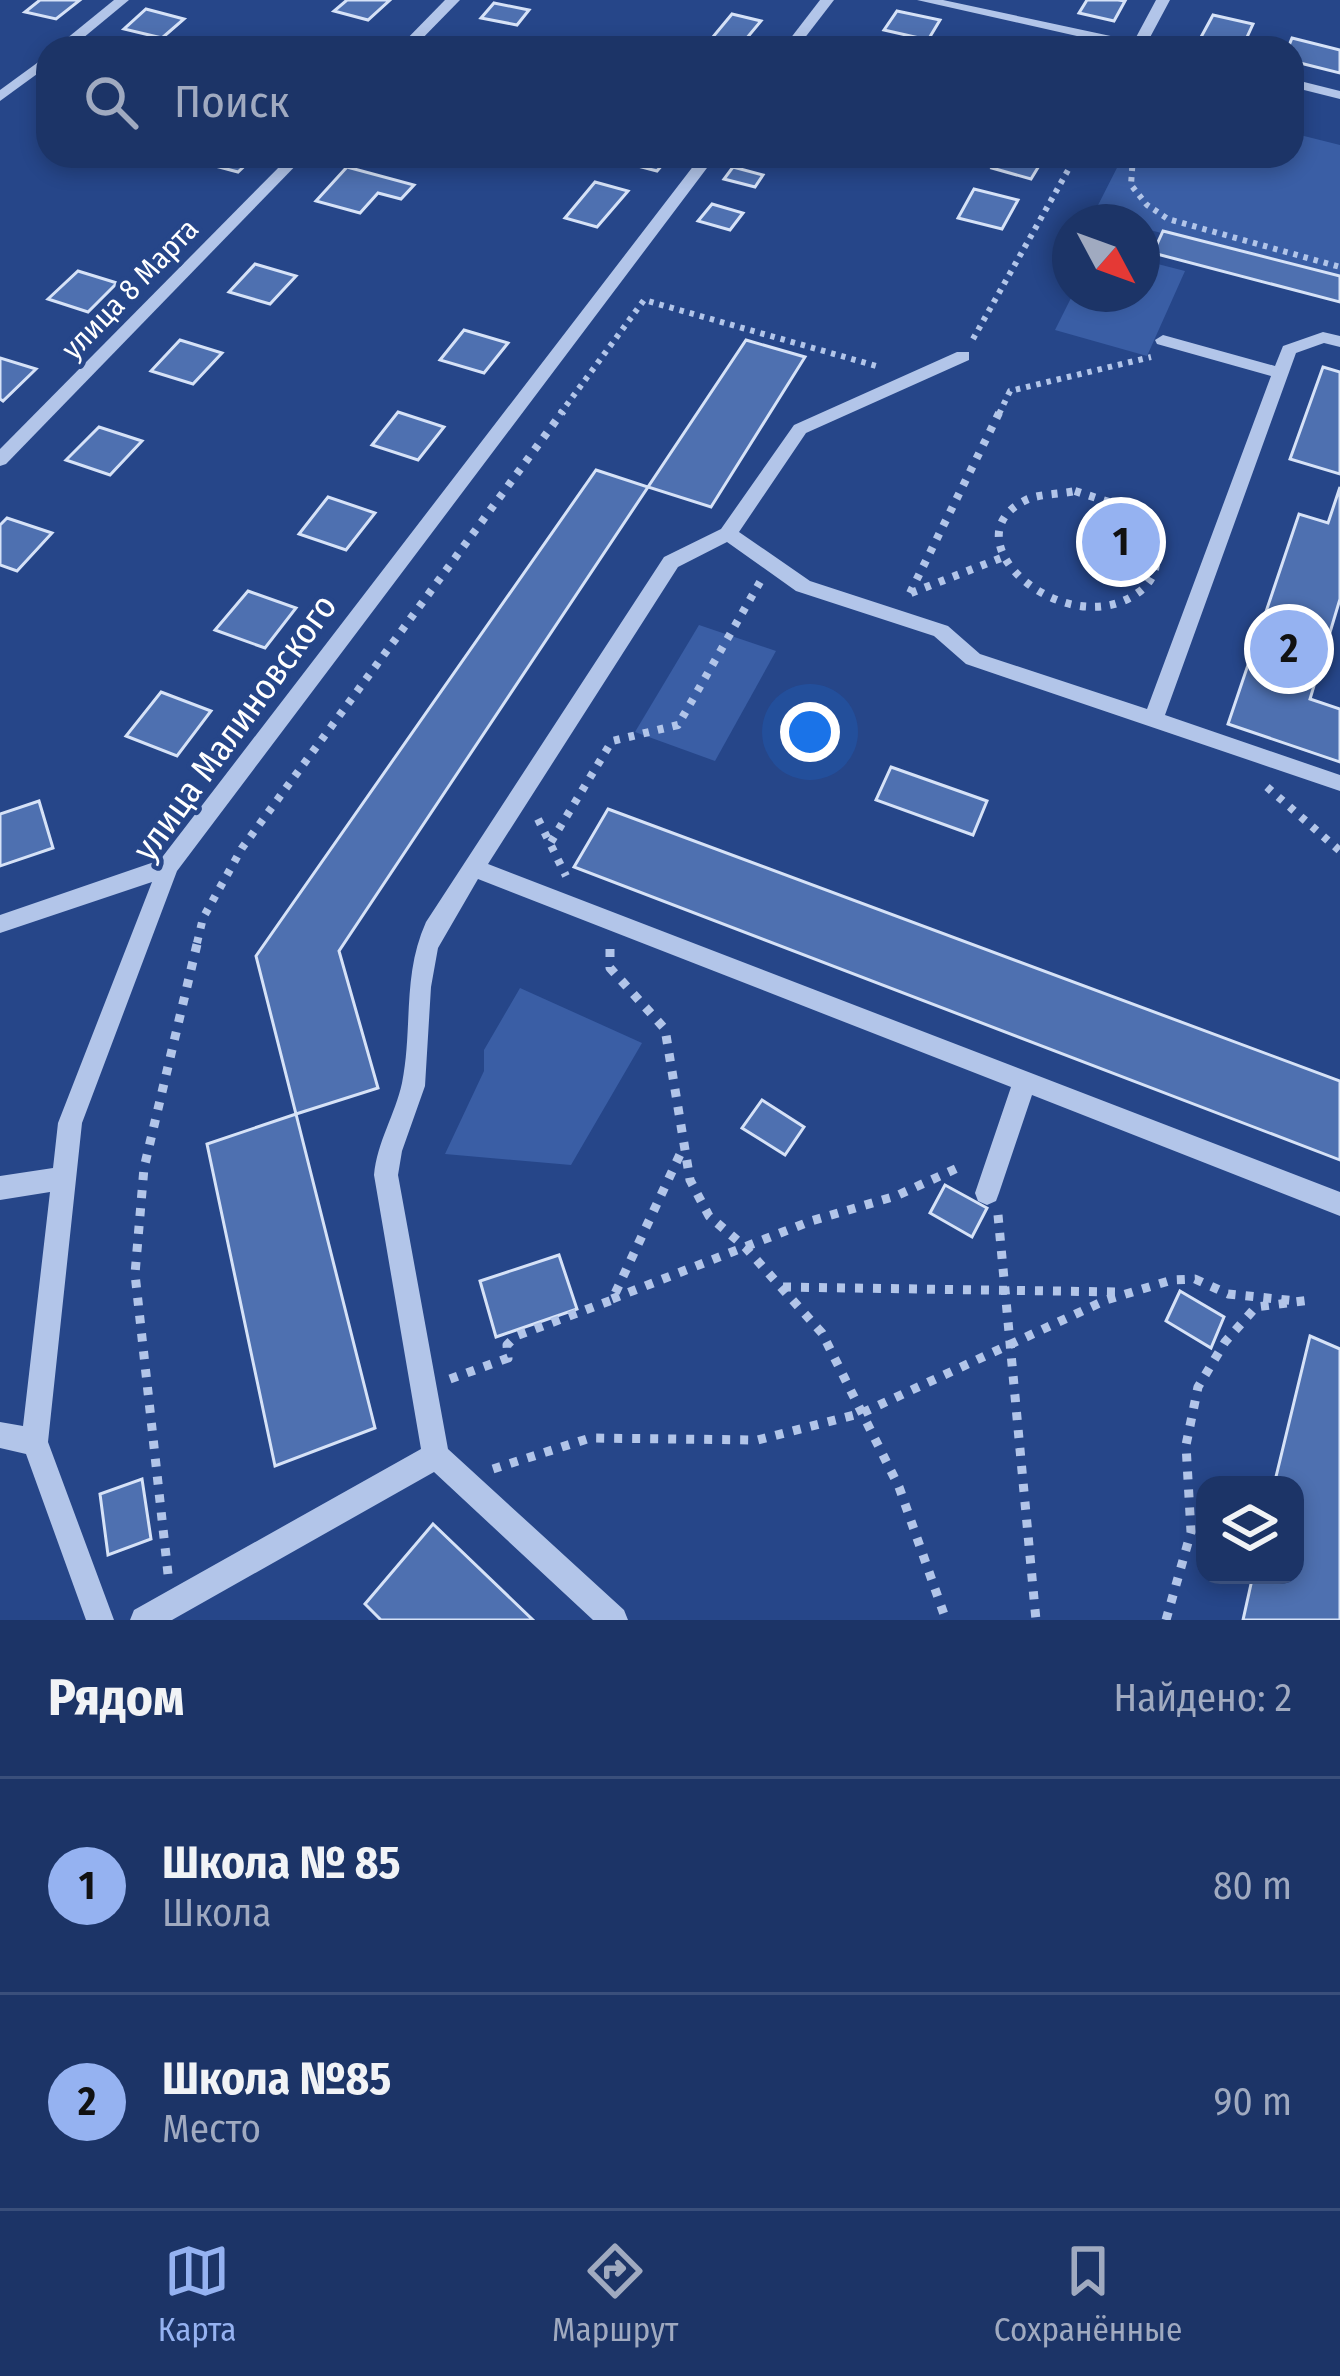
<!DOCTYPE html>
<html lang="ru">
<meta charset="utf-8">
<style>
body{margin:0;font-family:"Fira Sans Condensed",sans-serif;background:#293f70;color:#f1f3f6}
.controls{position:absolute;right:36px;bottom:36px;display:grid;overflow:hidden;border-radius:24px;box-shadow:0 6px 18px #0003}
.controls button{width:108px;height:108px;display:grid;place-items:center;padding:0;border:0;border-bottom:3px solid #3a4f7b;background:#1c3467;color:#f1f3f6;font:60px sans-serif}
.compass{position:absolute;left:1052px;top:204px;width:108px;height:108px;border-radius:50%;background:#1c3467;box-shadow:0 6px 18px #0003;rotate:131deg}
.you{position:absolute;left:810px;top:732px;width:42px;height:42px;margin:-30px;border:9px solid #fff;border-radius:50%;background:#1a73e8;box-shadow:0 0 0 18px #1a73e833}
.badge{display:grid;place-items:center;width:78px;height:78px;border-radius:50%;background:#95b2f1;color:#111;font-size:39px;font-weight:700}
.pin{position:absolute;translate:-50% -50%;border:6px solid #fff;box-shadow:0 3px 12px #0006}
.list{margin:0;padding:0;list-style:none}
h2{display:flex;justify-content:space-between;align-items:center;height:156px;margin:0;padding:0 48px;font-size:51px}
h2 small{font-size:39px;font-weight:400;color:#a0aac0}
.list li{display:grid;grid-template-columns:78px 1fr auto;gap:36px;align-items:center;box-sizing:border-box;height:216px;padding:0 48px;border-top:3px solid #3a4f7b}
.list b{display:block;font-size:45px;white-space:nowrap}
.list p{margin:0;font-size:39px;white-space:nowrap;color:#a0aac0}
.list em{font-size:39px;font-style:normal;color:#a0aac0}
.icon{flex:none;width:66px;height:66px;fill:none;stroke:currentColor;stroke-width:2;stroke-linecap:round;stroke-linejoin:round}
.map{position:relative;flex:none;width:1340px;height:1620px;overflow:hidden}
.search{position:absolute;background:#1c3467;box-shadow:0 6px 18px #0003;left:36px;right:36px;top:36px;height:132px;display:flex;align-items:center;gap:30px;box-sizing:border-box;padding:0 42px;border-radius:36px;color:#a0aac0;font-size:45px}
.sheet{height:588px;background:#1c3467}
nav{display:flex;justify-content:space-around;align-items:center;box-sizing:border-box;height:168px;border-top:3px solid #3a4f7b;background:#1c3467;font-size:33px;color:#a0aac0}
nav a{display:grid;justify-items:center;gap:6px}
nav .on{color:#95b2f1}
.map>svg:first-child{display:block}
</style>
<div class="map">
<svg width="1340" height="1620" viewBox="0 0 1340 1620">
<rect width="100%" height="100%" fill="#264689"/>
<g fill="#3a5ea5">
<path d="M1292,133L1340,145V279L1142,228V222L1093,215L1123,156H1292Z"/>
<path d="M1142,260L1185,271L1147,356L1055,330L1073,294H1142Z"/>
<path d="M699,625L776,651L715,761L635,732Z"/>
<path d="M520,988L642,1043L571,1165L445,1154L484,1071V1050Z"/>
</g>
<g fill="#4e70b0" stroke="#d6e2f7" stroke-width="3">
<path d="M40,0H80L56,19L25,12Z"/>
<path d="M347,0H390L368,20L334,11Z"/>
<path d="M1087,0H1118L1125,1L1114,21L1079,13Z"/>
<path d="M494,3L529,10L517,25L481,18Z"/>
<path d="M146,9L184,19L162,38L124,29Z"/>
<path d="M897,11L940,20L928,40L884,30Z"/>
<path d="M732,14L761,21L741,45L712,38Z"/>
<path d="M1213,15L1253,24L1242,48L1200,39Z"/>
<path d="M1292,38L1340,50V73L1292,61V48H1288Z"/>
<path d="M206,156H255L238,172L200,162Z"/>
<path d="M627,156H670L657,171L622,162Z"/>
<path d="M1000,156H1045L1031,179L992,168Z"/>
<path d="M347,167L414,185L401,199L378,193L360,213L316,201Z"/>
<path d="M733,167L763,175L755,187L724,179Z"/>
<path d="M595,182L628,191L597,227L565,218Z"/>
<path d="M974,189L1018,200L1002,229L958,218Z"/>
<path d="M712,204L743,213L730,230L698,221Z"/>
<path d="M1163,231L1340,276V302L1153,253Z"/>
<path d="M255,264L296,276L270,304L229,292Z"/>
<path d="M78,271L117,283L88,312L48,299Z"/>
<path d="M464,330L508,343L484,373L440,360Z"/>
<path d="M180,340L222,353L193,384L151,371Z"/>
<path d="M746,340L805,357L711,507L648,487Z"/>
<path d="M0,358L36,369L3,401L0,399Z"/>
<path d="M1323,367L1340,372V474L1290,459Z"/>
<path d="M398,412L444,427L418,460L372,445Z"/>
<path d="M99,427L142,441L110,475L66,460Z"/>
<path d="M596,470L648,487L339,951L378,1088L296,1114L256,956Z"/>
<path d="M1340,487V599L1310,699L1340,709V762L1228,724L1299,514L1328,523Z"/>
<path d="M328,497L375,513L346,550L299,534Z"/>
<path d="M7,518L52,533L17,571L0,565V525Z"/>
<path d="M248,591L296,608L265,648L215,630Z"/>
<path d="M161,692L211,711L177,756L126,736Z"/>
<path d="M891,767L987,801L973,835L876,800Z"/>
<path d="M39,801L53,848L0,866V814Z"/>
<path d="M608,809L1340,1081V1160L574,867Z"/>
<path d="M762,1100L804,1127L785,1155L742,1128Z"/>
<path d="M296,1114L375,1428L275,1466L207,1144Z"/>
<path d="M945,1185L987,1208L972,1237L930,1213Z"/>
<path d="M559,1255L577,1309L496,1337L480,1281Z"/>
<path d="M1180,1291L1224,1317L1211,1348L1166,1321Z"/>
<path d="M1310,1336L1340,1349V1620H1243L1253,1575H1295V1485H1274Z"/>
<path d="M142,1479L151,1539L108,1555L100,1494Z"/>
<path d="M433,1524L533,1620H381L365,1604Z"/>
</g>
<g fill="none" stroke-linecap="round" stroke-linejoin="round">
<g stroke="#b2c5e9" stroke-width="6" stroke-dasharray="4.5 6" stroke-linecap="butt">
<path d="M1133,156L1131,185L1147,205L1168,219L1340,267"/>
<path d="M973,339L1076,156"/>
<path d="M560,414L644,300L880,367"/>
<path d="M999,414L1010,391L1151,357"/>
</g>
<g stroke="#b2c5e9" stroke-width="8" stroke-dasharray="6 9" stroke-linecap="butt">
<path d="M1075,491L1118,505L1151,533C1160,555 1159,577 1139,592C1066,646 942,538 1028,499C1041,494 1061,494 1075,491Z"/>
<path d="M910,593L1000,411"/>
<path d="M911,593L1001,558"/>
<path d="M1267,787L1340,851"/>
<path d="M538,819L566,876"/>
<path d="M551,842L612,741L678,725L760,582"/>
<path d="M197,943L203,918L242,848L563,411"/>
</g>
<g stroke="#b2c5e9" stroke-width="9" stroke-dasharray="8 10" stroke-linecap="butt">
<path d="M610,949V968L665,1029L690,1180L709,1216L745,1247L822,1333L899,1487L946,1620"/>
<path d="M998,1215L1036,1620"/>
<path d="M783,1287L1121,1292"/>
<path d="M612,1299L811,1221L896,1196L964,1165"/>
<path d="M450,1379L508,1358L507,1345L516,1336L612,1300L683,1148"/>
<path d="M493,1469L590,1438L758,1440L862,1413L1106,1300L1172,1280L1195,1279L1228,1294L1297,1301"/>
<path d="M168,1574L135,1274L144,1168L198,940"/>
<path d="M1166,1620L1191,1532L1186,1445L1198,1387L1225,1342L1256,1307L1311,1300"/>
</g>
<g fill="#b2c5e9" fill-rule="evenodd">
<path d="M114,0H129L71,48H55Z"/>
<path d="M445,0H460L413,48H398Z"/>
<path d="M820,0H834L797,48H783Z"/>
<path d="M917,0H943L1134,41L1156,0H1170L1147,43L1157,48H1130Z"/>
<path d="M48,55V66L0,101V90Z"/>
<path d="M1292,79L1340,91V99L1292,87Z"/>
<path d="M290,156H305L6,464L0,466V449Z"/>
<path d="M701,156H716L177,871L82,1123L48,1442L114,1620H86L26,1454L0,1448V1422L23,1426L50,1192L0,1200V1176L53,1168L58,1123L152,882L0,933V915L160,860Z"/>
<path d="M1323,332L1340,336V347L1324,343L1296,353L1165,715L1340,775V791L966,664L934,636L796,591L727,542L678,567L488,864L1340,1192V1216L1032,1095L999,1193L996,1201L987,1205L978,1201L975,1193L1011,1087L478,879L438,948L431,987L425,1086L402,1151L398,1175L448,1449L624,1610L628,1620H593L434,1472L172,1620H130L134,1610L421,1449L374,1175C377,1142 395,1115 402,1083C413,1028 402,975 426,922L664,557L721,529L794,425L957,352H969V360L806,433L739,532L810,581L948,626L980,654L1147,709L1271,376L1157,344L1155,340L1163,335L1275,366L1283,346Z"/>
</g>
</g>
<g text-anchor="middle" stroke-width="9" stroke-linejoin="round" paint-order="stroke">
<g font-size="30" fill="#fff" stroke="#264689">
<text transform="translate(130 289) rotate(-46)" y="10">улица 8 Марта</text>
</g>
<g font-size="36" fill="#fff" stroke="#264689">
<text transform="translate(234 727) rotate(-54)" y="13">улица Малиновского</text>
</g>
</g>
</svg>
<div class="controls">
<button><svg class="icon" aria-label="layers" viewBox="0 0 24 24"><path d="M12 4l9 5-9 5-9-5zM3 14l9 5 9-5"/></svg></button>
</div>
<svg class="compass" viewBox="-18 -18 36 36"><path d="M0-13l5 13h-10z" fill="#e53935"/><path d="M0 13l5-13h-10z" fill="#a0aac0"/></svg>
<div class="you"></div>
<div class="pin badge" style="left:1121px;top:542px">1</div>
<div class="pin badge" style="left:1289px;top:649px">2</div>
<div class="search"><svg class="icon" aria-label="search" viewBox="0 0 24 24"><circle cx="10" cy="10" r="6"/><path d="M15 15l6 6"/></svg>Поиск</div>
</div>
<section class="sheet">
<h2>Рядом<small>Найдено: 2</small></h2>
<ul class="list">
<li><span class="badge">1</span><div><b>Школа № 85</b><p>Школа</p></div><em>80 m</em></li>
<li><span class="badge">2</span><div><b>Школа №85</b><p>Место</p></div><em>90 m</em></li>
</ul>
</section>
<nav>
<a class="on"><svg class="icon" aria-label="map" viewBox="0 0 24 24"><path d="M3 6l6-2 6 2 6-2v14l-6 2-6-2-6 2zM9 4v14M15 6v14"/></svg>Карта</a>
<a><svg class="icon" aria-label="directions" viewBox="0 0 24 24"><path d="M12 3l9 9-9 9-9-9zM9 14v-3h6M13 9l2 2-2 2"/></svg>Маршрут</a>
<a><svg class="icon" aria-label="saved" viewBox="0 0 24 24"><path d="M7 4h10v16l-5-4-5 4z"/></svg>Сохранённые</a>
</nav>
